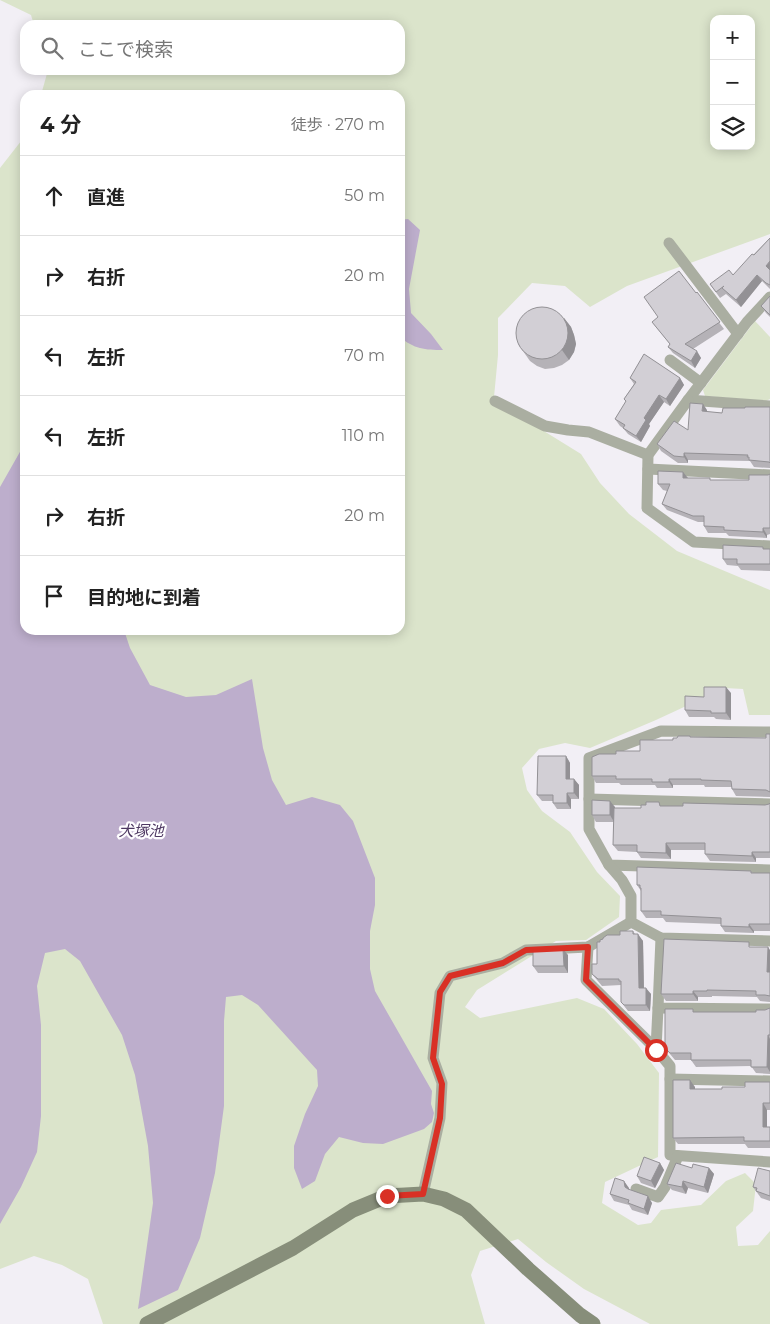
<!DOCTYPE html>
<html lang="ja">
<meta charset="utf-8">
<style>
body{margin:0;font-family:Montserrat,"Noto Sans JP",sans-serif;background:#f2f2f2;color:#222}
.controls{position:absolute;right:15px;top:15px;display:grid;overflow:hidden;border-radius:10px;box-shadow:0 2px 12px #0003}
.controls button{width:45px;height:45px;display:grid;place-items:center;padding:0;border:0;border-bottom:1px solid #e0e0e0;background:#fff;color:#222;font:25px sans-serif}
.stop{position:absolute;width:15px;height:15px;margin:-11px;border:4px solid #d93025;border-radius:50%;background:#fff}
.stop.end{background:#d93025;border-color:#fff;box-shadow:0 1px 5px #0008}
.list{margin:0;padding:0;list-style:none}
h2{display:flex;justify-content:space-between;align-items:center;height:65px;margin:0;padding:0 20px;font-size:21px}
h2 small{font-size:16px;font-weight:400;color:#767676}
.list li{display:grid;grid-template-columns:32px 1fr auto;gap:15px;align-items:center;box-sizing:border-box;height:80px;padding:0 20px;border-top:1px solid #e0e0e0}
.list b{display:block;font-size:19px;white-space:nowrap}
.list em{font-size:16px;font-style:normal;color:#767676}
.icon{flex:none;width:28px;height:28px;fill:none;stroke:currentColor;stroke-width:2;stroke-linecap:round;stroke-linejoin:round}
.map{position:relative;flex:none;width:770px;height:1324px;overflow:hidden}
.search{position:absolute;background:#fff;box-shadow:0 2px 12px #0003;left:20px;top:20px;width:385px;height:55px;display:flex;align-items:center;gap:12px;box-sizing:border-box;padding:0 18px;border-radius:15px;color:#767676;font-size:19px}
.panel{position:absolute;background:#fff;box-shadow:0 2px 12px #0003;left:20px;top:90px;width:385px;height:545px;border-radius:15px}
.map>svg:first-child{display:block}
</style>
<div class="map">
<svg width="770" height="1324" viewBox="0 0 770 1324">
<rect width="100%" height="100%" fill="#f2eff5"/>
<g fill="#dbe4cb" fill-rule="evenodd">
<path d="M0,0H770V234L627,286L590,307L565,286L532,283L498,318V355L494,397L539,428L581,454L600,483L629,514L677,551L770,590V715H749L743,689L725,688L656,720L590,748L565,743L539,749L522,768L527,790L542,811L570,832L597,872L620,896L619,917L586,940L556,941L477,990L465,1007L480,1018L577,998L604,1009L637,1044L659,1073L658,1157L605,1182L602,1203L638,1225L651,1223L661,1210L701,1205L726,1181L745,1173L756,1184L753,1211L736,1227L738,1246L758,1245L770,1231V1324H650L584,1289L546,1262L518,1239L480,1251L471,1275L485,1324H103L88,1279L62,1265L34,1256L0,1269V862L135,713L99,630H400V95H41L48,70H400V25H34L31,15ZM714,19H751V146H714Z"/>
<path d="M25,136V501L0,518V168Z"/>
<path d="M755,321L770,337V399L766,401L705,396L703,390Z"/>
</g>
<g fill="#bdaecc">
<path d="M408,219L420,230L409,289L411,313L431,334L443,350C425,350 414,349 400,337V220Z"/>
<path d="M25,443V630H124L130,648L150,685L186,697L216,695L252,679L263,748L272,780L286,805L312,797L340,805L353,821L375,878V905L370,931V969L375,991L432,1091L431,1104L434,1113L432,1122L424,1129L383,1144L363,1143L339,1137L325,1154L315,1181L302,1189L294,1168V1146L305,1114L318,1086L317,1070L258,1005L242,995L226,997L224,1021V1106L215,1173L200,1238L178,1290L138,1309L153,1203L148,1146L135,1075L122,1035L80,961L65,949L45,953L37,986L41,1025V1116L37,1152L21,1187L0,1224V487Z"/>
</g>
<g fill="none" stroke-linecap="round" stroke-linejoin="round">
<g stroke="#aaaea1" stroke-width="11">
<path d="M669,243L738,334"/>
<path d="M770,297L747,322L688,400L770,406"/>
<path d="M670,360L701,383"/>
<path d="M688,400L648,455L647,508L694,542L770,546"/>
<path d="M495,401L545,426L568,430L589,432L648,455"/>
<path d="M648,469L770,475"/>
<path d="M770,732L661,731L589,758V829L609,865L770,870"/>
<path d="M589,799L770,804"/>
<path d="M609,865L622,880L631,896V922L661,938L770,941"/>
<path d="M661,938L658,1008L770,1009"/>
<path d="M588,947L586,980L656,1049L670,1066V1155L770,1162"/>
<path d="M656,1049L658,1008"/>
<path d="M670,1079L770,1081"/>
<path d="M636,1189L658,1197L665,1187L678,1156"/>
<path d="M423,1194L440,1118L442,1083L433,1058L440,993L450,976L503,963L526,950L588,947L631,922"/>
</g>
<path stroke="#878e7a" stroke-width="15" d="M147,1324L293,1248L353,1210L387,1196L423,1194L444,1199L466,1210L528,1269L580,1315L593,1324"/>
</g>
<g fill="#b5b2b7">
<path d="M770,238V289L762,281L741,307L726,294L720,298L710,284L733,275Z"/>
<path d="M696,293L724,329L693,349L701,358L695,368L673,353L668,347L670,344L652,322Z"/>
<path d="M770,296V317L766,313L761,306Z"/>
<path d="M564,318L571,327L574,335L576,344L574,352L569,360L562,365L554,368L545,369L537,366L530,361L518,344Z"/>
<path d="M630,378H680L684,385L670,406L664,402L649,424L650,426L641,442L628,434L623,428L620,426L615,419L626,402L624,399L634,384Z"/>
<path d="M770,407V468L754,467L750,461L688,460V463H678L661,451L657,444L688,430L707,410V412L722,413L745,408Z"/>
<path d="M770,474V534L767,535V538L729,536L726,533H708L704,526V522H698L667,510L662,504L667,491L663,490L658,484L688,478L711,480H749L768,475Z"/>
<path d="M764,549H770V571L741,570L738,566L727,565L723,559Z"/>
<path d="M731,693V720L716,719L714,717H689L685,710L704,697Z"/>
<path d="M770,734V797L736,796L732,789V787H705L704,785H673V788H657L655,785H621L619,783H596L592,776L616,754L640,751L677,738L690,736L691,737L766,738Z"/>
<path d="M566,756L570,763V779H574L579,785V799H571V809H557L553,803V801H542L537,795Z"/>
<path d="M770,803V858H756V862L710,861L705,854V850H671V859L641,858L637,852L618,851L613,845L614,822H596L592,815L615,807V808H641L663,806L765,805L769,804Z"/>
<path d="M751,871L753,873H770V931H754V933L725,932L721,926V924L666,922L663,918H646L641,911V891L637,885Z"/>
<path d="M633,931L635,934L643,941L644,988L651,994L650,1011H628L621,1002V985L602,986L592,974L597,964L600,942Z"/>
<path d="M752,947L770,950V1002L760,1001L757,997L712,996V997H698V1001H666L661,994Z"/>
<path d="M568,955V973H538L533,966Z"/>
<path d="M770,1008V1074L756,1073L751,1066L696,1067L691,1060H675L665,1048L695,1012H756Z"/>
<path d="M770,1082V1110H767V1127H770V1148H748L745,1144H678L673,1138L695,1087V1089H722L745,1087Z"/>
<path d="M660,1163L664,1170L655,1188L641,1183L637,1176Z"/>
<path d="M692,1168H709L714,1174L708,1193L688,1188L686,1194L672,1190L667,1184Z"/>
<path d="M770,1171V1201L761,1198L753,1187Z"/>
<path d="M624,1181L629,1190L652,1203L648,1215L632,1210L629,1205L614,1201L610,1194Z"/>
</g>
<g fill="#939195">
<path d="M770,261V272L766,266Z"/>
<path d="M757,275L762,281L741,307L736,300Z"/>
<path d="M564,318L571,327L574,335L576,344L574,352L569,360L562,350Z"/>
<path d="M697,351L701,358L695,368L691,361Z"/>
<path d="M680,378L684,385L670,406L666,399Z"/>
<path d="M659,395L664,402L649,424L650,426L641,442L636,436L644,418Z"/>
<path d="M703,404L707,410V418L702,411Z"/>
<path d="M684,453L688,460V463L684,457Z"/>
<path d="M683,472L688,478H683Z"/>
<path d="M763,528L767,535V538L763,532Z"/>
<path d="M726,687L731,693V720L726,713Z"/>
<path d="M566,756L570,763V785L566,779Z"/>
<path d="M574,779L579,785V799L574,793Z"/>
<path d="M669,779L673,785V788L669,782Z"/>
<path d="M567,793L571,799V809L567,803Z"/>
<path d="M610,801L615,807L614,822L610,815Z"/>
<path d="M666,843L671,850V859L666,853Z"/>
<path d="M752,852L756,858V862L752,856Z"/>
<path d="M749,924L754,931V933L749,927Z"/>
<path d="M638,934L643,941L644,994L639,988Z"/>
<path d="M768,947L770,950V976L767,972Z"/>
<path d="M563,949L568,955V973L564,966Z"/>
<path d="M646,988L651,994L650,1011L646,1005Z"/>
<path d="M693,991L698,997V1001L693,994Z"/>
<path d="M768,1035L770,1039V1072L767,1067Z"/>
<path d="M690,1080L695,1087V1095L690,1089Z"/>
<path d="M763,1103L767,1110V1133L763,1127Z"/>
<path d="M660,1163L664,1170L655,1188L651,1181Z"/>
<path d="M709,1168L714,1174L708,1193L704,1187Z"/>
<path d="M624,1181L629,1188L630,1193L625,1187Z"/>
<path d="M683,1181L688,1188L686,1194L682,1187Z"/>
<path d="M648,1196L652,1203L648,1215L644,1209Z"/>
</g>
<g fill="#d2cfd5" stroke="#939195">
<path d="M770,238V261L766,266L770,270V285L766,283L757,275L736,300L722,288L724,286L716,292L710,284L729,270L733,275L752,254L754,255Z"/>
<path d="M679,271L696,293L697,292L720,322L685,344L697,351L691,361L668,347L670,344L652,322L658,317L644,297Z"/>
<path d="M770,296V315L761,306Z"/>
<circle cx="542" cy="333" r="26"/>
<path d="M644,354L680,378L666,399L659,395L644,418L646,420L636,436L623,428L625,425L615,419L626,401L624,399L636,382L630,378Z"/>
<path d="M690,403L703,404L702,411L722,413L723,408H745V407H770V463L769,462L749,460V457H747L748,455L684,453V457L674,456L657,444L674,421L688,430Z"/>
<path d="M658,471L683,472V478H710V480H749V475H768L770,474V528H763V532L724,530V527L704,526V516H693L662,504L670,484H658Z"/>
<path d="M723,545L763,547V549H770V564H737V559H723Z"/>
<path d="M704,687H726V713H711V711L685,710V696L704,697Z"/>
<path d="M766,734H770V792L766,790L732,789L731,781L701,780V779H669V782H652V779H616V776H592V757L599,754H616V751H640V740H673V738H677L678,736H690V737L766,738Z"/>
<path d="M538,756H566V779H574V793H567V803H553V795H537Z"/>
<path d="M592,800L610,801V815H592Z"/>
<path d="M646,802H659L660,806H683V803L765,805L769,804L770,803V852H752V856L705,854V843H666V853L637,852V845H613L614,808H641V805H646Z"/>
<path d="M637,867L751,871V873H770V924H749V927L721,926V918L661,915V911H641V888H640V885H637Z"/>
<path d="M620,931H633V934H638L639,988H646V1005H624L621,1002V981H619V979H598L592,974V964H597V942H600V940L603,939V938L607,935H620Z"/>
<path d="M664,939L749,942V947H768L767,972H770V996L765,995H756V991L707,990V991H693V994H661Z"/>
<path d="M563,949L564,966H533V950Z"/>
<path d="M770,1008V1035H768L767,1067H751V1060H691V1053H670L665,1048V1009H693V1012H756V1010H765Z"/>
<path d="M673,1080H690V1089H722V1087H745V1082H770V1103H763V1127H770V1141H744V1137L673,1138Z"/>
<path d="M644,1157L660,1163L651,1181L637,1176Z"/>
<path d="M676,1163L692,1168L693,1164L709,1168L704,1187L683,1181L682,1187L667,1184Z"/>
<path d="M758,1168L770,1171V1196L756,1191L757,1188L753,1187Z"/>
<path d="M615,1178L624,1181L625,1187L628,1189L648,1196L644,1209L628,1203L629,1200L610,1194Z"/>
</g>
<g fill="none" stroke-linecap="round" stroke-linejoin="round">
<path stroke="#d93025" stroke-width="6" d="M387,1196L423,1194L440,1118L442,1084L433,1058L440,992L450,976L503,963L526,950L588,947L586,980L656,1050"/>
</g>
<g text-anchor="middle" stroke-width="4.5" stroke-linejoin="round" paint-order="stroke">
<g font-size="15" font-style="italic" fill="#4d3761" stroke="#fefdff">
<text x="141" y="836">犬塚池</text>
</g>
</g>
</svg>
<div class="controls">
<button>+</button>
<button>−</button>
<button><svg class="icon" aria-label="layers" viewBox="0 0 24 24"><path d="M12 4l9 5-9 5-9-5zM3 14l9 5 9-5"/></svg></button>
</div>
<div class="stop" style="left:656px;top:1050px"></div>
<div class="stop end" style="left:387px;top:1196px"></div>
<div class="search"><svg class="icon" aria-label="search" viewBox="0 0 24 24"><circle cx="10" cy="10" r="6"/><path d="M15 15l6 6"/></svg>ここで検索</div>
<section class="panel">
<h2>4 分<small>徒歩 · 270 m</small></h2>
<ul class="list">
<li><svg class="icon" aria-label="ahead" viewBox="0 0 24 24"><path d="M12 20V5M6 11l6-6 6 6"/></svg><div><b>直進</b></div><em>50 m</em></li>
<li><svg class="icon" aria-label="right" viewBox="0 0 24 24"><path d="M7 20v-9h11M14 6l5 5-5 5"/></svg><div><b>右折</b></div><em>20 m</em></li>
<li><svg class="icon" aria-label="left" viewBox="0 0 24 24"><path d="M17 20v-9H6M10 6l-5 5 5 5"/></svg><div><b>左折</b></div><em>70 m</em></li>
<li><svg class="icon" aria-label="left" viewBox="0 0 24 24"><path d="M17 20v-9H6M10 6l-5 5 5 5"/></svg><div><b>左折</b></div><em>110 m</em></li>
<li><svg class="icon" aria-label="right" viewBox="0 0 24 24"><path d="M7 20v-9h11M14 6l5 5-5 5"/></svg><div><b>右折</b></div><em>20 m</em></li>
<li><svg class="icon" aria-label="arrive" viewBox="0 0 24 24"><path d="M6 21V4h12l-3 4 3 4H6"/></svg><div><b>目的地に到着</b></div></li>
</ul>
</section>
</div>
